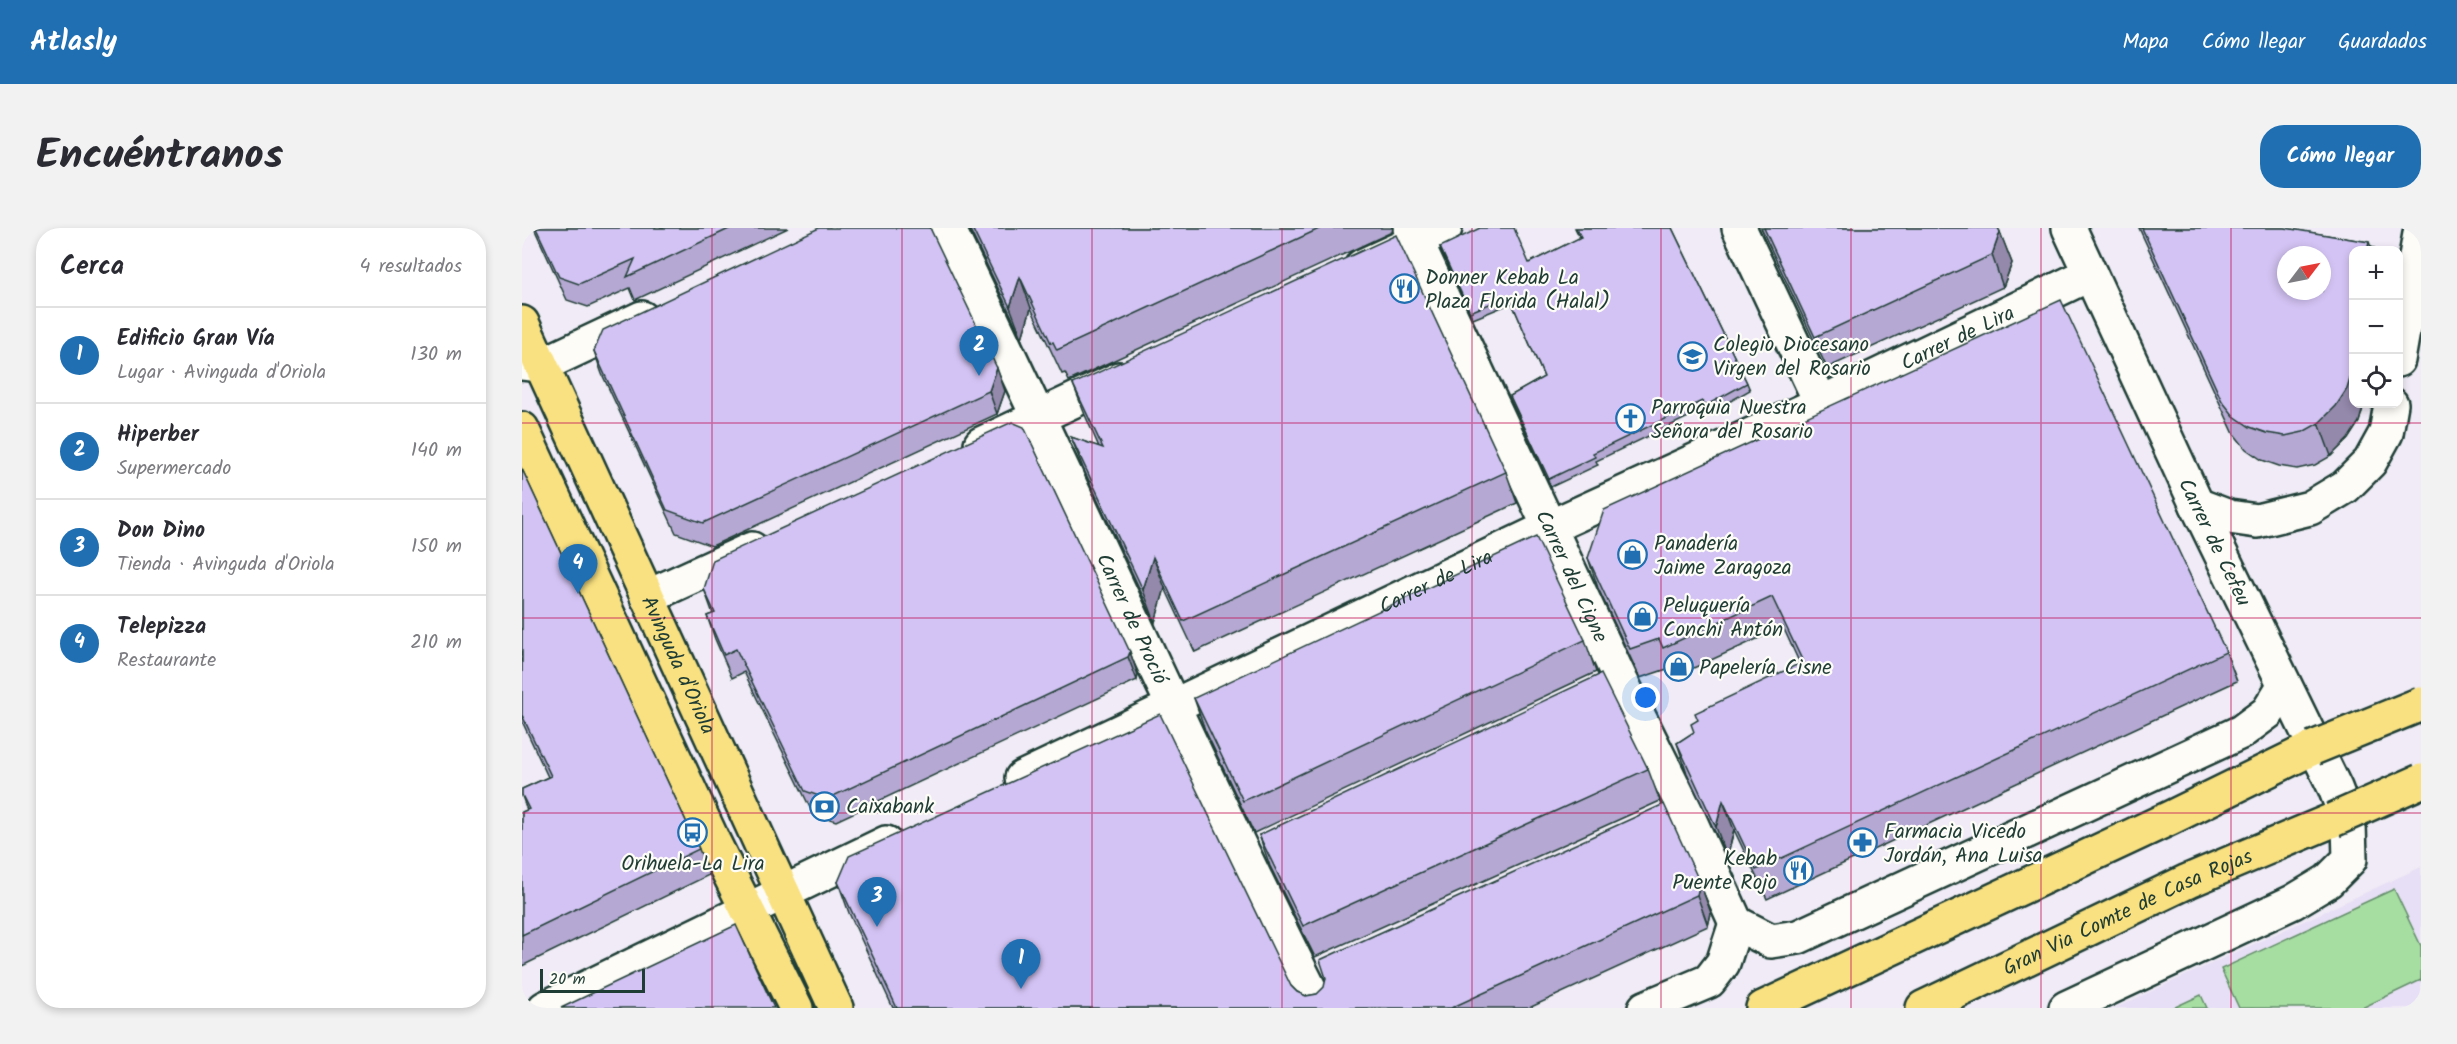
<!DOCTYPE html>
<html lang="es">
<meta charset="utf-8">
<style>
body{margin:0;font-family:Kalam,sans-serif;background:#f2f2f3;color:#2b2b33}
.controls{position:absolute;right:18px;top:18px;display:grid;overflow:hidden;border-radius:12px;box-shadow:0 3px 9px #0003}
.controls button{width:54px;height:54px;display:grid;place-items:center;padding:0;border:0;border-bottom:2px solid #e1e1e2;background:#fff;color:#2b2b33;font:30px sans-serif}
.compass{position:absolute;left:1755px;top:18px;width:54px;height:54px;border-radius:50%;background:#fff;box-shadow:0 3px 9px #0003;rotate:58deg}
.scale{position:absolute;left:18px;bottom:15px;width:105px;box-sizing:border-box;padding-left:6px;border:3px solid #1f3d34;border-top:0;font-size:16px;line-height:21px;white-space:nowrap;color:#1f3d34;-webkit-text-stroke:4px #fdfcf7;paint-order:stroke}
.you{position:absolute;left:1124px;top:470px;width:21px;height:21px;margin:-15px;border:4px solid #fff;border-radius:50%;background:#1a73e8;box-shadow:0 0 0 9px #1a73e833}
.badge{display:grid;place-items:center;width:39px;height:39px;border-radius:50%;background:#1f6fb2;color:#fff;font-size:20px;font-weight:700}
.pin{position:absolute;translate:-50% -50px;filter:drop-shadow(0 2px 3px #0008)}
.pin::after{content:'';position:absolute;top:32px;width:21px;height:18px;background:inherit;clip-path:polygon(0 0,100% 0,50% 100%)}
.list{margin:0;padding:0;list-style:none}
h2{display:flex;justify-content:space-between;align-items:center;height:78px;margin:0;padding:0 24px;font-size:26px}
h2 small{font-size:20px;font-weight:400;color:#7c7c81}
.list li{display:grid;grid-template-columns:39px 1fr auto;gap:18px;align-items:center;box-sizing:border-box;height:96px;padding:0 24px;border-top:2px solid #e1e1e2}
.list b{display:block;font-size:22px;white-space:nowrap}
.list p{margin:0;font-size:20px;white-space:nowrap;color:#7c7c81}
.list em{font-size:20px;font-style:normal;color:#7c7c81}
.icon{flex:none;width:33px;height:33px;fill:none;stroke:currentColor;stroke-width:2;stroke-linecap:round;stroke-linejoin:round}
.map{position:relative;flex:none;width:1899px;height:780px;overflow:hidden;border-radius:24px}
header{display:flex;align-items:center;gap:36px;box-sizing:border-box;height:84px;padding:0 30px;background:#1f6fb2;color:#fff}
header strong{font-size:28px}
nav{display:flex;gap:33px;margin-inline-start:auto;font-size:21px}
.intro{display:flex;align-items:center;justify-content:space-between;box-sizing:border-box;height:144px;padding:0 36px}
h1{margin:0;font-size:42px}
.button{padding:15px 27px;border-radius:24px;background:#1f6fb2;color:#fff;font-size:21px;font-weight:700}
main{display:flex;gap:36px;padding:0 36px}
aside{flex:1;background:#fff;border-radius:24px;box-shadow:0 3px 9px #0003}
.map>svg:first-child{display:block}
</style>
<header>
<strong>Atlasly</strong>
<nav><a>Mapa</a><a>Cómo llegar</a><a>Guardados</a></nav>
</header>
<div class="intro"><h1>Encuéntranos</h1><a class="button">Cómo llegar</a></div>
<main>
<aside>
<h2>Cerca<small>4 resultados</small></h2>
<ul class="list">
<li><span class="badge">1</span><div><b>Edificio Gran Vía</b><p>Lugar · Avinguda d'Oriola</p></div><em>130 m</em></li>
<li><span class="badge">2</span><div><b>Hiperber</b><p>Supermercado</p></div><em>140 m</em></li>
<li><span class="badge">3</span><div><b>Don Dino</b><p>Tienda · Avinguda d'Oriola</p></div><em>150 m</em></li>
<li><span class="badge">4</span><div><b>Telepizza</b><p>Restaurante</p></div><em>210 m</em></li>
</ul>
</aside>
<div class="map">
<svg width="1899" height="780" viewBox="0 0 1899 780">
<rect width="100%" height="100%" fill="#f0ebf6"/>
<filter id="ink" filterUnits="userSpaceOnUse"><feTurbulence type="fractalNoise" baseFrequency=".0167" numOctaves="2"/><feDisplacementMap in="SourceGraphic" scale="12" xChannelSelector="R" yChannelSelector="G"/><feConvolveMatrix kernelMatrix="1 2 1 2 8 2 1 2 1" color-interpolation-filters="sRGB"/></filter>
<g filter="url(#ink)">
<path fill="#e7dff5" d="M1899,639V780H1593Z"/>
<g fill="#a6dda1" stroke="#628d6a" stroke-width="1.5">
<path d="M1872,661L1899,718V752L1840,780H1717L1699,741Z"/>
<path d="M1679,767L1685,780H1651Z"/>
</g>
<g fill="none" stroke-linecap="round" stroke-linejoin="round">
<defs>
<g id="minor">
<path id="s1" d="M426,0C552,259 668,523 797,780"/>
<path id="s2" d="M888,0L1099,453L1163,582L1214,695"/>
<path d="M1217,0L1299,175"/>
<path d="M840,38L923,0"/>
<path d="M1876,132L1899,0"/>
<path d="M0,135L20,137L120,90"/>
<path d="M459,216L597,151"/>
<path d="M1675,277L1707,289L1735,293L1788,280L1823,259L1848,234L1864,205L1869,176"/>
<path d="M125,369L230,321"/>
<path id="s3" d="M500,550L1028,299L1299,175L1568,46"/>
<path d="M1214,695L1249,713L1276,709L1719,504L1746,484L1762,458"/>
<path d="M23,780L364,615"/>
<path d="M1123,780L1187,753L1201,735L1214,695"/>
<path d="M1544,780L1771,674L1806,653L1828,631L1827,596L1813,560L1675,277L1547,0"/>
</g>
<g id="major">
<path id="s4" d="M0,95L314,780"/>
<path d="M0,201L191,613L274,780"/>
<path d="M1241,780L1648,590L1791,520"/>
<path id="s5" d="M1401,780L1666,653L1811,592"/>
</g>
</defs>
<use href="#minor" stroke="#1f3d34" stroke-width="38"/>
<use href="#major" stroke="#1f3d34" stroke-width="38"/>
<use href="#minor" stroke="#fdfcf7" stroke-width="33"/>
<use href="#major" stroke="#f9e181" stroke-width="33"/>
<defs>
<g id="major-bridge">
<path d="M1791,520L1899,476"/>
<path d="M1811,592L1899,553"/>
</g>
</defs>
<use href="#major-bridge" stroke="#1f3d34" stroke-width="38" stroke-linecap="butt"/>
<use href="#major-bridge" stroke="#f9e181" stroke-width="33"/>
</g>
<g fill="#b5a8d2" stroke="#1f3d34" stroke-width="1.5">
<path d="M12,0H266L113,72L108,60L66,79L45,72Z"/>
<path d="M447,0H871L870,4L547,153L543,145L540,146L509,80L500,110Z"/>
<path d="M1053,0H1150L1225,155L1228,162L1186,186L1183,181L1074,233L1076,237L1029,259L988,168L1022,149L990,75L951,91L918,19L1007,35L1058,10Z"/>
<path d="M1239,0H1476L1490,35L1481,59L1305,140Z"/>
<path d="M1617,0H1762L1847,14L1849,19L1852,20L1853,22H1832V176H1842L1837,194L1826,211L1809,228L1793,237L1775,241L1757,238L1740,232L1724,221L1712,206Z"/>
<path d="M72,123L483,163L475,186L190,318L154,305L80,146Z"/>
<path d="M551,156L984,244L995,275L673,424L643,360L633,394L561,240L549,209L577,219L563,187Z"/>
<path d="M0,241L177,621L187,647L0,738V584L5,582L0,568V561L26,549L0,493Z"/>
<path d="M1066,330L1704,424L1715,453L1245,671L1212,602L1205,629L1165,545L1155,515L1278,436L1261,399L1152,449L1148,440L1118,450L1076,360Z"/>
<path d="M182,361L608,424L616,447L615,452L314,593L291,586L222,444L210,450L193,411L185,388L191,386Z"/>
<path d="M1063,412L1074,444L732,605L683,502L672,470Z"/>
<path d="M1126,541L1138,573L793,729L748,638L737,607Z"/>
<path d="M316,654L769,758L775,764L784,768L795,766L1178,655L1189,685L1186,698L1007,780H371L327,685Z"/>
</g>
<g fill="#9488ab" stroke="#1f3d34" stroke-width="1.5">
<path d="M1478,4L1490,35L1481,59L1470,27Z"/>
<path d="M498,49L509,80L500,110L488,79Z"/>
<path d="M1832,138V176H1842L1837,194L1826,211L1809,228L1797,195Z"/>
<path d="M475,140L483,163L475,186L467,163Z"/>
<path d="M631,329L643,360L633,394L621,362Z"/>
<path d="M608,424L616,447L615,452L606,429Z"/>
<path d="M1201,573L1212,602L1205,629L1194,599Z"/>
<path d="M1178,655L1189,685L1186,698L1175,667Z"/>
</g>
<g fill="#d3c3f4" stroke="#1f3d34" stroke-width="1.5" fill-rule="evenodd">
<path d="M14,0H209L105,49L113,31L57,56L37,49Z"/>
<path d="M297,0H408L475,140L467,163L181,295L145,282L72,123L81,102Z"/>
<path d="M450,0H799L535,122L531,114L529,115L498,49L488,79Z"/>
<path d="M958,0H992L1007,35L1059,9L1054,0H1150L1225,155L1183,178L1180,173L1071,225L1073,229L1027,251L988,168L1022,149L987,68L948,84L918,19Z"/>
<path d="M1242,0H1476L1478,4L1470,27L1293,109Z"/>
<path d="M1620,0H1763L1847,14L1846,19L1852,20V22H1832V138L1825,161L1814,178L1797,195L1781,204L1763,208L1745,205L1728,199L1712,188L1700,173ZM1764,27H1800V63H1764Z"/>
<path d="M874,7L984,244L661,393L631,329L621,362L549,209L581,220L551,156Z"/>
<path d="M1539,72L1704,424L1234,642L1201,573L1194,599L1155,515L1172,504L1169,496L1176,492L1173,485L1281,434L1250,369L1141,420L1137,411L1108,421L1066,330L1082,282Z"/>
<path d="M490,194L502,199L608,424L606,429L305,571L283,563L214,421L202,427L185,388L193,385L182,361L191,332Z"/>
<path d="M0,241L177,621L0,707V584L7,581L0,567V561L29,548L0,487Z"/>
<path d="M1014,309L1063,412L721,573L672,470Z"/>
<path d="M1079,446L1126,541L781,698L737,607Z"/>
<path d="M638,486L769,758L775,764L784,768L795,766L802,759L804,750L798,732L1142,576L1178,655L1175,667L929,780H375L316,654L327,628Z"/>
<path d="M214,697L252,780H39Z"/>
</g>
</g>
<path fill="none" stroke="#c2185b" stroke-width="1.5" stroke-opacity="0.55" d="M190,0V780M380,0V780M570,0V780M760,0V780M950,0V780M1139,0V780M1329,0V780M1519,0V780M1709,0V780M0,195H1899M0,390H1899M0,585H1899"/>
<defs>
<symbol id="restaurant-ring" viewBox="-11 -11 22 22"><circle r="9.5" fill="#fdfcf7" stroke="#1f6fb2" stroke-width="1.5"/><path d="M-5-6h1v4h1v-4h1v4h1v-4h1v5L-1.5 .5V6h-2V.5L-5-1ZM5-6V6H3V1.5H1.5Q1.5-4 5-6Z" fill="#1f6fb2"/></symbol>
<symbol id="school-ring" viewBox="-11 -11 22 22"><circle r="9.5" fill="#fdfcf7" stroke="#1f6fb2" stroke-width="1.5"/><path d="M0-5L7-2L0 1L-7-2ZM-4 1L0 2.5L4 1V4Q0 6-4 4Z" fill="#1f6fb2"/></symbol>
<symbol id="church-ring" viewBox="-11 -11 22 22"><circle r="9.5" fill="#fdfcf7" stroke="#1f6fb2" stroke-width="1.5"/><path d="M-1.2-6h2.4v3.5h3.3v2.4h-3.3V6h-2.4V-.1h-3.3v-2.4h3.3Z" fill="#1f6fb2"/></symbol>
<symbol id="shop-ring" viewBox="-11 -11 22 22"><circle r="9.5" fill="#fdfcf7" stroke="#1f6fb2" stroke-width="1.5"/><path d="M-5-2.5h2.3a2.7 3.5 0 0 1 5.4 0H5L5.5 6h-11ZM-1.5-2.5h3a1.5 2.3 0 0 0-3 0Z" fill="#1f6fb2"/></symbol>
<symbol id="bank-ring" viewBox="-11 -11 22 22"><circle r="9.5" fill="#fdfcf7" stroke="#1f6fb2" stroke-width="1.5"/><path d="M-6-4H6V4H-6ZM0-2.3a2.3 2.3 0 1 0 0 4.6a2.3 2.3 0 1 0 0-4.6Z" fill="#1f6fb2"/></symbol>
<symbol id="bus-ring" viewBox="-11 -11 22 22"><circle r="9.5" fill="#fdfcf7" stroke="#1f6fb2" stroke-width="1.5"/><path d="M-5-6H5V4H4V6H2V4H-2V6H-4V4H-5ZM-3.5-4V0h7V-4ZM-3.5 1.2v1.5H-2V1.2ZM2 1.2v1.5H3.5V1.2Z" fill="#1f6fb2"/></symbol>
<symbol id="pharmacy-ring" viewBox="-11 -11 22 22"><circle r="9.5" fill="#fdfcf7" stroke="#1f6fb2" stroke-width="1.5"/><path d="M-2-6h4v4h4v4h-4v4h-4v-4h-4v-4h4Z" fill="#1f6fb2"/></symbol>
</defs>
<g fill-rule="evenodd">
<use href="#restaurant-ring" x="866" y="44" width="33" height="33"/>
<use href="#school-ring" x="1154" y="112" width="33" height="33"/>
<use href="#church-ring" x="1092" y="174" width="33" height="33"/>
<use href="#shop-ring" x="1094" y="310" width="33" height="33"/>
<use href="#shop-ring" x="1104" y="372" width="33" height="33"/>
<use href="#shop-ring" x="1140" y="422" width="33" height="33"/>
<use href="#bank-ring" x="286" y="562" width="33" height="33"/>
<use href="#bus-ring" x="154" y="588" width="33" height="33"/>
<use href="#pharmacy-ring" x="1324" y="598" width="33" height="33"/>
<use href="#restaurant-ring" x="1260" y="626" width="33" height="33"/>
</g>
<g text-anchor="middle" stroke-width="4.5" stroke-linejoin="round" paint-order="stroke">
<g font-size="21" fill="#1f3d34" stroke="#fdfcf7" text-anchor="start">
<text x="903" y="56">Donner Kebab La<tspan x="903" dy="24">Plaza Florida (Halal)</tspan></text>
<text x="1191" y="123">Colegio Diocesano<tspan x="1191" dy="24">Virgen del Rosario</tspan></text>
<text x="1129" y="186">Parroquia Nuestra<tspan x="1129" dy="24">Señora del Rosario</tspan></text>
<text x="1132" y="322">Panadería<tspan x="1132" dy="24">Jaime Zaragoza</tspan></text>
<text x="1141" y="384">Peluquería<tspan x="1141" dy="24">Conchi Antón</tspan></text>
<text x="1177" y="446">Papelería Cisne</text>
<text x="324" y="585">Caixabank</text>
<text x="1362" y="610">Farmacia Vicedo<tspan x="1362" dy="24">Jordán, Ana Luisa</tspan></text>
<text x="1255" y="637" text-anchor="end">Kebab<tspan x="1255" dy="24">Puente Rojo</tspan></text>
<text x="171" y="642" text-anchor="middle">Orihuela-La Lira</text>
</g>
<g font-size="21" fill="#1f3d34" stroke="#fdfcf7">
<text dy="7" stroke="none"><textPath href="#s3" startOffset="1034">Carrer de Lira</textPath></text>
<text transform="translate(1693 314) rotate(64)" y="7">Carrer de Cefeu</text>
<text dy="7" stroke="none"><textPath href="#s2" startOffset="384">Carrer del Cigne</textPath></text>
<text dy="7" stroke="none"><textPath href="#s3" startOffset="458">Carrer de Lira</textPath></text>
<text dy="7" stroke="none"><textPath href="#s1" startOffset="432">Carrer de Proció</textPath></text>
<text dy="7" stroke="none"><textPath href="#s4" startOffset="376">Avinguda d'Oriola</textPath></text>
<text dy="7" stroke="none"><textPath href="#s5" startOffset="226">Gran Via Comte de Casa Rojas</textPath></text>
</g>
</g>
</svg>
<div class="controls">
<button>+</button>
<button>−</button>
<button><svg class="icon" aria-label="locate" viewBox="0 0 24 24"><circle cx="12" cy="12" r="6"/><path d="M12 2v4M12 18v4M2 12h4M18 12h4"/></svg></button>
</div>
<svg class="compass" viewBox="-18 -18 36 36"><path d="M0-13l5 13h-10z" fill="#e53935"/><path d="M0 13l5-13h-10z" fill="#7c7c81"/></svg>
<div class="scale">20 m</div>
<div class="you"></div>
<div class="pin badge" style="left:499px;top:761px">1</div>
<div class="pin badge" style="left:457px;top:148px">2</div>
<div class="pin badge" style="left:355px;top:699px">3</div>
<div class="pin badge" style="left:56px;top:366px">4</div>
</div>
</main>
